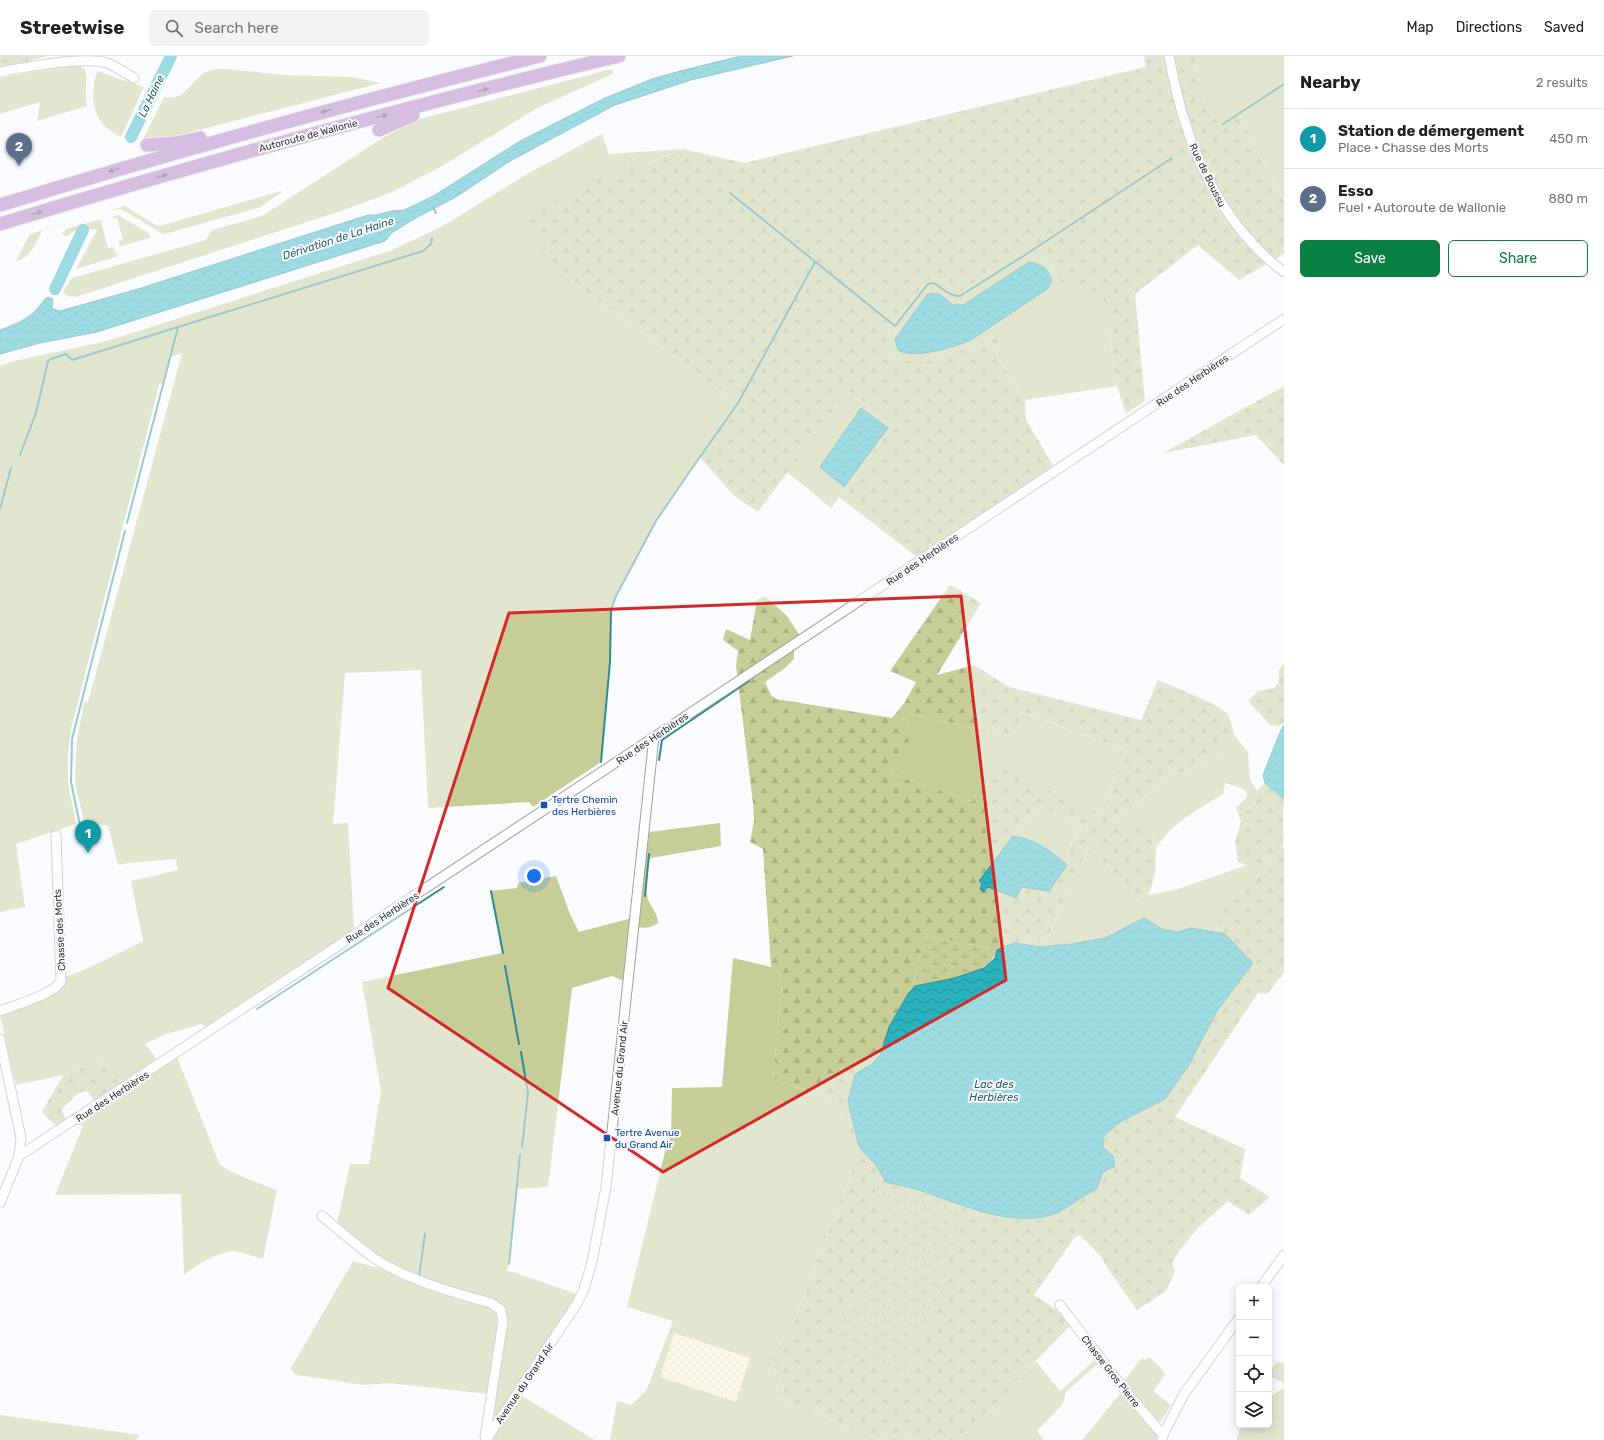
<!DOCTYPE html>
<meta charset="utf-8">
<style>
body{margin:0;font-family:Rubik,sans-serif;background:#f2f2f2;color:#202124}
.controls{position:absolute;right:12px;bottom:12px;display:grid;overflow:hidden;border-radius:6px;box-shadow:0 2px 10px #0003}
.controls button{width:36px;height:36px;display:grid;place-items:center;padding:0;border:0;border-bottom:1px solid #e0e0e0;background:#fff;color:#202124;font:20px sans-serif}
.you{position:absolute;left:534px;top:820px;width:14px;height:14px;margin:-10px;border:3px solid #fff;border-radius:50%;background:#1a73e8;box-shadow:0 0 0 6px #1a73e833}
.badge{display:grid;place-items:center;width:26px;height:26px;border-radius:50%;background:#0b8043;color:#fff;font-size:13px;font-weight:700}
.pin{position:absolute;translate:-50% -33px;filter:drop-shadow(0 1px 2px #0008)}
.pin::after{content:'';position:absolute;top:21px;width:14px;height:12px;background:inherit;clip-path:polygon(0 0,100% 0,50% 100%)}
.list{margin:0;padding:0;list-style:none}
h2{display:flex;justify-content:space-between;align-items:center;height:52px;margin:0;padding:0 16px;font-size:17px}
h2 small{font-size:13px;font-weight:400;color:#757577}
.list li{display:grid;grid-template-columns:26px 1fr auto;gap:12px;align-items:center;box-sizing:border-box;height:60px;padding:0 16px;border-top:1px solid #e0e0e0}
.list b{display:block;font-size:15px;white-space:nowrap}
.list p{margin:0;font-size:13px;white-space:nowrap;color:#757577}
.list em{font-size:13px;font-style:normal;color:#757577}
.actions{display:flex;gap:8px;padding:12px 16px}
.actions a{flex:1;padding:9px 0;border:1px solid #0b8043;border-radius:6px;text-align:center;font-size:14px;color:#0b8043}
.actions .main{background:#0b8043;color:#fff}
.icon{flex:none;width:22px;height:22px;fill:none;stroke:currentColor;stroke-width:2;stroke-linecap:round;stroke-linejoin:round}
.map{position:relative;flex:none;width:1284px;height:1384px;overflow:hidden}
header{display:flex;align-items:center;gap:24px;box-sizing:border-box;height:56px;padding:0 20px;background:#fff;border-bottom:1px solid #e0e0e0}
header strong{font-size:19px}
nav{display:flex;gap:22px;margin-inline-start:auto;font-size:14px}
.search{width:280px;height:36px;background:#f2f2f2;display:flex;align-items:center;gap:10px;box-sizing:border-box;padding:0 14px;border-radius:6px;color:#757577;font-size:15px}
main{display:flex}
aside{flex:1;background:#fff}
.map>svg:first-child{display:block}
</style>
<header>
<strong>Streetwise</strong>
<div class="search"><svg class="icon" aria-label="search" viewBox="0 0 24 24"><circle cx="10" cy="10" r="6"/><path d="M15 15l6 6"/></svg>Search here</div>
<nav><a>Map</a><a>Directions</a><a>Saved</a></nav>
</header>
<main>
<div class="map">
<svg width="1284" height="1384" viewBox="0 0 1284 1384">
<defs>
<pattern id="forest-firs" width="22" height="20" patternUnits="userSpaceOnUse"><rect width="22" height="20" fill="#c7cd96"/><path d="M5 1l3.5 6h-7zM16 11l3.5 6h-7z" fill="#abb082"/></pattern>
<pattern id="wetland-marsh" width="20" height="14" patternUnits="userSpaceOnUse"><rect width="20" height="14" fill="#c7cd96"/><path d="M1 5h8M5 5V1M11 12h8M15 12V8" fill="none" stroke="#abb082"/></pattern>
<pattern id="sand-dots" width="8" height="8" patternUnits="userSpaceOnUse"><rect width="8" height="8" fill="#fbf1cc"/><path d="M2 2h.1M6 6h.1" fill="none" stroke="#d8cfb0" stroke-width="1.8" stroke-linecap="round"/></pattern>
<pattern id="water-waves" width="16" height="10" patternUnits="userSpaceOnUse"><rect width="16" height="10" fill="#2ab3be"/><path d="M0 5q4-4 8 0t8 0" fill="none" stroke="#25929b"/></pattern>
</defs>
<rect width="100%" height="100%" fill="#fafbff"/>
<g fill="#c7cd96">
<path d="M1196,0H1284V146L1240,59L1208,64L1195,3Z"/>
<path d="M73,9L80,10L85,13C88,26 84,38 87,50L37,65L40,46L0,58V22Z"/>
<path d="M215,13H228L284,19L353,21L381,27L172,81L153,85H142L164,41C186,45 189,26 206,16C208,15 212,14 215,13Z"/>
<path d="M612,13L613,18L539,51L439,112L390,137L341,155L76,241L68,240L63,236L72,222L206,184L212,174L262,160L384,81L420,63Z"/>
<path d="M97,15L144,31L121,81C92,68 89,43 97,15Z"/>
<path d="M602,78L609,98L683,93L646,108H629L543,197L550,191L557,197L575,228L738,347L688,418L656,465L616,540L611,554L610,606L601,706L533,751L529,746L428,752L421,614L345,617L333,768L348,767L354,873L208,972L201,968L166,978L145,988L158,1005L120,1029L104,1003L63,1019L16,1029L0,959L65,921L84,914L143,885L131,825L178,814L176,803L128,807L118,809L108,770L84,765L76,732L75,719L77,683L84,646H88L182,297L170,301L163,327L159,329L71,673L68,698V727L76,768L16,788L25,851L0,856V310L14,305L107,285L392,194L441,171L532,115Z"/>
<path d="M281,135L282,136L260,151L165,178L161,177L125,155L120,153L108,155L125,150L154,168L160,170Z"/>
<path d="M118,159L147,176L150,179V182L121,190L118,185L123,183L117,162L112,163L113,161Z"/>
<path d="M98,164L106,165L101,166L108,192L113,191L116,198L119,200L76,213L97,174L95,173C86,173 73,172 67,181L62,178L66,173Z"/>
<path d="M66,167L42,175C35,188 31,202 16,205L30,178Z"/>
<path d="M1034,188L1065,232L1103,236L1117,330L1025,344L994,295L1001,283L988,281L951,299L927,305H904L892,299L885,289L890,272L926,225L937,223L959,237Z"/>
<path d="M848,335L893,369L831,452L787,416Z"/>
<path d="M1021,656L1127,695L1100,758L996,711L987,712L973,746L893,718L890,712L901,663L913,659L1014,680Z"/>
<path d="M1235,680L1248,696L1250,724L1257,734C1254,749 1253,751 1238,757L1236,751C1258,735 1243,732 1225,727L1223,738C1195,756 1175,764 1156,792L1152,771L1113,767L1128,756L1169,720L1192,713L1221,700Z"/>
<path d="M1041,751L1082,770C1071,781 1068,794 1067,809C1051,795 1035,783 1013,780Z"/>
<path d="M720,767L721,790L651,802L649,805C647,817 643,831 648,843C651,851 658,858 658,867C652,871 646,873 638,871L649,776Z"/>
<path d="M1090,789L1137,844L1149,839L1178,833L1247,809L1272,805V811L1251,825L1238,841L1218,856L1216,876L1191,872L1178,876L1162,873L1144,862L1105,882L1071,888L1040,891L1014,887L1050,883L1049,878Z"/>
<path d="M556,820L570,858L579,876L632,862L624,925L612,920L572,932L548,1131L517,1133L507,1215L513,1216L574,1237L577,1240L497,1362L491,1360L503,1253L419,1221L376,1201L337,1168L350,1108H369L381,1035L362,926L502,897L491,835L517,832L518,827Z"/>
<path d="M733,902L771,911L779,918L782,928L773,1023L839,1046L844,1069L850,1078H856L859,1091C851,1099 852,1106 852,1116L795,1262L775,1296L774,1311L778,1341L876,1383L907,1378L916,1384H610L617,1345L632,1349L647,1333L673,1265L627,1251L665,1096L671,1079L672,1032L722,1031Z"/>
<path d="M177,1001L219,1107C229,1118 263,1128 277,1134L263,1203C255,1201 239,1195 232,1195C217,1197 196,1209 184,1219L181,1138L55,1139L83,1070L75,1068Z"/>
<path d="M353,1205L400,1218L490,1249L501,1258L488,1338L389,1327L364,1329L297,1319L293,1317L291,1312Z"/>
<path d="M1099,1300L1102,1304L1066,1336L1063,1348L1037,1375L1044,1384H959L967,1369L998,1357L1013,1328L1036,1305L1060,1335Z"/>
<path d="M1149,1301L1162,1313L1165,1319L1153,1335L1171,1349L1162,1364L1157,1367L1122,1327L1142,1302L1146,1304Z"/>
<path d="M1277,1306L1284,1307V1327L1269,1320V1316Z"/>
<path d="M1284,1331V1384H1236L1241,1369H1269V1342Z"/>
<path d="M1124,1333L1162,1384H1082Z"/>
<path d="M522,1340L595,1384H492Z"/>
<path d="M0,1359L140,1379L136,1384H0Z"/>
</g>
<g fill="url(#forest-firs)" fill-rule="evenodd">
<path d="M0,0H48L0,13Z"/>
<path d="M1144,0H1196L1195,3L1208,63L1240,59L1284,146V198L1239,224L1198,189L1135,238L1145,345L1126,358L1117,330L1103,237L1065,232L1034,188L959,237L937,223L926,225L890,272L885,289L892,299L904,305H927L951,299L988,281L1001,283L994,295L1025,344L1026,364L1054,411L917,501L839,441L893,369L848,335L758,456L733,439L700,401L738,347L575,228L552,206L557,197L549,191L542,197L520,163L630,108H647L683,93L744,107L1146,11Z"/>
<path d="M1284,330V409L1256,379L1163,397Z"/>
<path d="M950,529L981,547L937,619L974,609L1009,631L1141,664L1158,624L1212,647L1228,658L1235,680L1221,700L1192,713L1169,720L1128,756L1114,766L1137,767L1152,771L1156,792L1155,817L1149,839L1137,844L1090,789L1049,878L1050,883L1014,887L997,894L927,880L916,912L915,930L908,938L889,971L881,998L872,1008L855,1018L848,1045L856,1078H850L844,1069L839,1046L773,1023L782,928L779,918L771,911L763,793L750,786L754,765L753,747L736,610L738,595L723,584L726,573L750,584L757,544L765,540L787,560L802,583L794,588V603L785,612L765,626L771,639L776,643L892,662L905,646L916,626L890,615ZM1022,656L1127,695L1100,758L996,710L987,712L973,746L893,718L890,712C896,696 910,690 913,672L901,663L913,659L1014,680ZM1041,751L1082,770C1072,782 1068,793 1067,809L1022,831L1016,842L988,831L985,836L980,833L982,828L979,825L1013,780Z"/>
<path d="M1284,607V667L1279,670L1270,669L1248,645L1258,635L1274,632L1279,626V614Z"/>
<path d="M1265,727L1284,743L1283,773L1284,774L1283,792L1284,793V917L1267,938L1258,937L1175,1061L1245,1093L1240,1122L1270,1141L1249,1159L1228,1145L1198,1172L1179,1195L1172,1207L1175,1215L1166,1235L1137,1254L1108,1213L1100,1199L1080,1179L1074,1182L1034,1239L1054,1252L1067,1259L1073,1267L1013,1328L1012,1348L998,1357L968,1369L959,1384H916L907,1378L876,1383L778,1341L774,1311L775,1296L795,1262L852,1116C852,1106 850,1099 859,1091L876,1109L886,1126L916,1133L962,1151L1012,1162L1029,1163L1052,1159L1059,1156L1097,1132L1103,1116L1113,1100L1103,1091V1081L1120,1066L1165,1043L1187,1012L1217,955L1253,907L1225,878L1216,876L1218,856L1226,845L1238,841L1251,825L1272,811V805L1247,809L1238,806L1235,786L1241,765L1238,757L1249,753L1254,747L1257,734Z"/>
<path d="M104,1003L120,1029L95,1046L89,1037L86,1035L78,1037L61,1054L67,1064L57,1071L42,1056L63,1019Z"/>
</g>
<g fill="url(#wetland-marsh)">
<path d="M927,880L997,894C988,923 940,923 915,930L916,912Z"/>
<path d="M886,1126L916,1133L970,1152L958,1157L953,1165L958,1176V1188L945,1199L938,1259L909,1291L912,1318L893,1324L871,1298L841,1308L837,1265L860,1242L882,1215L899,1204C902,1176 896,1158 876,1139V1132Z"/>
</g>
<path fill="url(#sand-dots)" d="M674,1277L750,1302L736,1346L660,1321Z"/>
<g fill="url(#water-waves)" stroke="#2c8c94">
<path d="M741,0H793L691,24L615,49L510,105L456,141L416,162L393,176L385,185L97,276L40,287L0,298V274C13,269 25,265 35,255C40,251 42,244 48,241L53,243L52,251L53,253L60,255L138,233L368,159H376L392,155L404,154L413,150L435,139L520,85L605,42L652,23L680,15Z"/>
<path d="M1029,206C1042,208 1049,212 1052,226L1047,233L971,284C954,291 914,304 898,294L895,283L927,239C940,234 943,241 953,249H963Z"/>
<path d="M861,352L888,372L844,431L820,411Z"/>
<path d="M1284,669V743L1265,727L1263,719L1280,676Z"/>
<path d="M1013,780C1035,783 1051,795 1067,809L1049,835L1022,831L1016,842L988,831L984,836L980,833L982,828L979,825Z"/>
<path d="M1144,862L1162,873L1178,876L1191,872L1225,878L1253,907L1217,955L1187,1012L1165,1043L1120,1066L1103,1081V1091L1113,1100L1115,1110L1103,1116L1097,1132L1059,1156C1014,1175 959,1147 916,1133C907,1130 896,1129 886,1126L876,1109L859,1091L848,1045L855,1018L872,1008L881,998L889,971L908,938L915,930L955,922L984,912L995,902L997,894L1014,887L1040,891L1071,888L1105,882Z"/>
</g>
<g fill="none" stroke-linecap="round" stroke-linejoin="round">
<g stroke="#2c8c94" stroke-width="2">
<path d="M1223,68L1284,28"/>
<path d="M730,137L895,270L928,228L934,227C942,232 951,241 960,240L1025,199L1172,102"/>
<path d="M433,151L436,157"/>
<path d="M20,399L36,357L48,305L51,303L66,298L72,304L178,271"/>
<path d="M0,453L11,412"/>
<path d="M127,467L178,271L423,195L431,188L432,182"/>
<path d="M659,704L662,684L749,625"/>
<path d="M601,706L610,606L611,554L616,540L656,465L688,418L738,347L815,206"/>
<path d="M82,779L71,726L72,683L125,475"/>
<path d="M491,835L503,897"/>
<path d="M645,840L649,798"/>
<path d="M505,910L519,988"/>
<path d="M257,953L444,831"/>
<path d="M521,996L528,1037L522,1091"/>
<path d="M509,1208L520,1099"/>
<path d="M419,1221L425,1178"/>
</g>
<g stroke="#2ab3be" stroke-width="12">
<path d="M131,81L171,0"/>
<path d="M55,233L83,174"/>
</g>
<defs>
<g id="minor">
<path d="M1169,0C1173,20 1177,40 1183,60C1201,120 1233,178 1284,216"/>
<path d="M0,16C26,11 82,0 107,7C116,10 125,17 134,22"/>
<path d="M0,955C15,949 53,939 61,925L56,779"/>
<path d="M0,983L21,1082L19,1100L0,1147"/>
<path d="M19,1100L603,715L1284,263"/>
<path d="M322,1160C340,1175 358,1191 377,1204C408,1224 455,1237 491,1247L501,1254L503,1265L485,1381"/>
<path d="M1261,1231L1284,1199"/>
<path d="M1060,1249L1124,1333L1163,1379"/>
<path d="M486,1384L576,1249L583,1236L592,1206L606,1131L654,681"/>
<path d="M1162,1384L1163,1379L1184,1338L1239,1262"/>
</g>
<g id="highway">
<path d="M379,74L413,59"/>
<path d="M147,89L176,87L200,82"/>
<path d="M0,149C179,94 359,45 540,0"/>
<path d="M0,168C205,106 411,49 619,0"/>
</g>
</defs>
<use href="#minor" stroke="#9fa0a4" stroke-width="11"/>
<use href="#highway" stroke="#d6d6d6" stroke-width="15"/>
<use href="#minor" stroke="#fff" stroke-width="9"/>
<use href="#highway" stroke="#ac74be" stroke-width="13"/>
</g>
<defs><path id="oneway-solid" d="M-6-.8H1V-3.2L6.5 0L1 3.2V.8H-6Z"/></defs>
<g fill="#504256">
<use href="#oneway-solid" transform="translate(483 34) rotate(-14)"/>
<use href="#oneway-solid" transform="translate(326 55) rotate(165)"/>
<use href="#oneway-solid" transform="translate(382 60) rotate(-14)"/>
<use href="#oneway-solid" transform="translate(114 114) rotate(164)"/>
<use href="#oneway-solid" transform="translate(162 120) rotate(-16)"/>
<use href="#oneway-solid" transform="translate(37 157) rotate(-17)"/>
</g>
<path d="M0 0H1284V1384H0ZM961,540L1006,924L663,1116L388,932L509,557Z" fill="#fafbff" fill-opacity=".55" fill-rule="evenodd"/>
<path fill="none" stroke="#d62828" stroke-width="3" stroke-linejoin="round" d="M961,540L1006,924L663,1116L388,932L509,557Z"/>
<g fill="#1a4fb4" stroke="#fafbff" stroke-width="1.5">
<rect x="540" y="745" width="8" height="8" rx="2"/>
<rect x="603" y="1078" width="8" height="8" rx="2"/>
</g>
<g text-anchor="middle" stroke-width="4" stroke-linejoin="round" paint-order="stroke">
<g font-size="10" fill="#313233" stroke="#fafbff">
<text transform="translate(308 79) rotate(-15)" y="4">Autoroute de Wallonie</text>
<text transform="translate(1208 119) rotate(64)" y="4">Rue de Boussu</text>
<text transform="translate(1192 324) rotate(-34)" y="4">Rue des Herbières</text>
<text transform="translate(922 503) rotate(-34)" y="4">Rue des Herbières</text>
<text transform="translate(652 682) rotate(-34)" y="4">Rue des Herbières</text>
<text transform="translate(382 861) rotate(-33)" y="4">Rue des Herbières</text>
<text transform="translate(59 874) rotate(-93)" y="4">Chasse des Morts</text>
<text transform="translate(619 1012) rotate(-84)" y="4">Avenue du Grand Air</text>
<text transform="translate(112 1040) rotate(-33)" y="4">Rue des Herbières</text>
<text transform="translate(1111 1315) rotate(52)" y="4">Chasse Gros Pierre</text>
<text transform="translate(524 1327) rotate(-56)" y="4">Avenue du Grand Air</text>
</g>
<g font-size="10" fill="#164399" stroke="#fafbff" text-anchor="start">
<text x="552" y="747">Tertre Chemin<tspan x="552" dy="12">des Herbières</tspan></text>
<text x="615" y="1080">Tertre Avenue<tspan x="615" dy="12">du Grand Air</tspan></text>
</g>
<g font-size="11" font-style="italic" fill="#2b6065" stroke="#fafbff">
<text transform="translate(151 40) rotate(-64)" y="4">La Haine</text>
<text transform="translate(338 182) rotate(-18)" y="4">Dérivation de La Haine</text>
<text x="994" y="1032">Lac des<tspan x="994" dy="13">Herbières</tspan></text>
</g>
</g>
</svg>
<div class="controls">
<button>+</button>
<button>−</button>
<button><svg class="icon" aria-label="locate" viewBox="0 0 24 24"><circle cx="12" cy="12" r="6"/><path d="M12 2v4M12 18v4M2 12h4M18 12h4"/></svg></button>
<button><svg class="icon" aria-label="layers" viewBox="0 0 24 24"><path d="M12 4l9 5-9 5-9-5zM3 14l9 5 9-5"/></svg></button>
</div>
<div class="you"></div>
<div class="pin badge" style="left:88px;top:797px;background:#0f9aa8">1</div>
<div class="pin badge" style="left:19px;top:110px;background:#5c6f8a">2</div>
</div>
<aside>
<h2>Nearby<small>2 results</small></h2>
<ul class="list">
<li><span class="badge" style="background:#0f9aa8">1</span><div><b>Station de démergement</b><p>Place · Chasse des Morts</p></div><em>450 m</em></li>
<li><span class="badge" style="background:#5c6f8a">2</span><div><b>Esso</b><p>Fuel · Autoroute de Wallonie</p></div><em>880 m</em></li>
</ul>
<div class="actions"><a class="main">Save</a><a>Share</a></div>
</aside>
</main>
